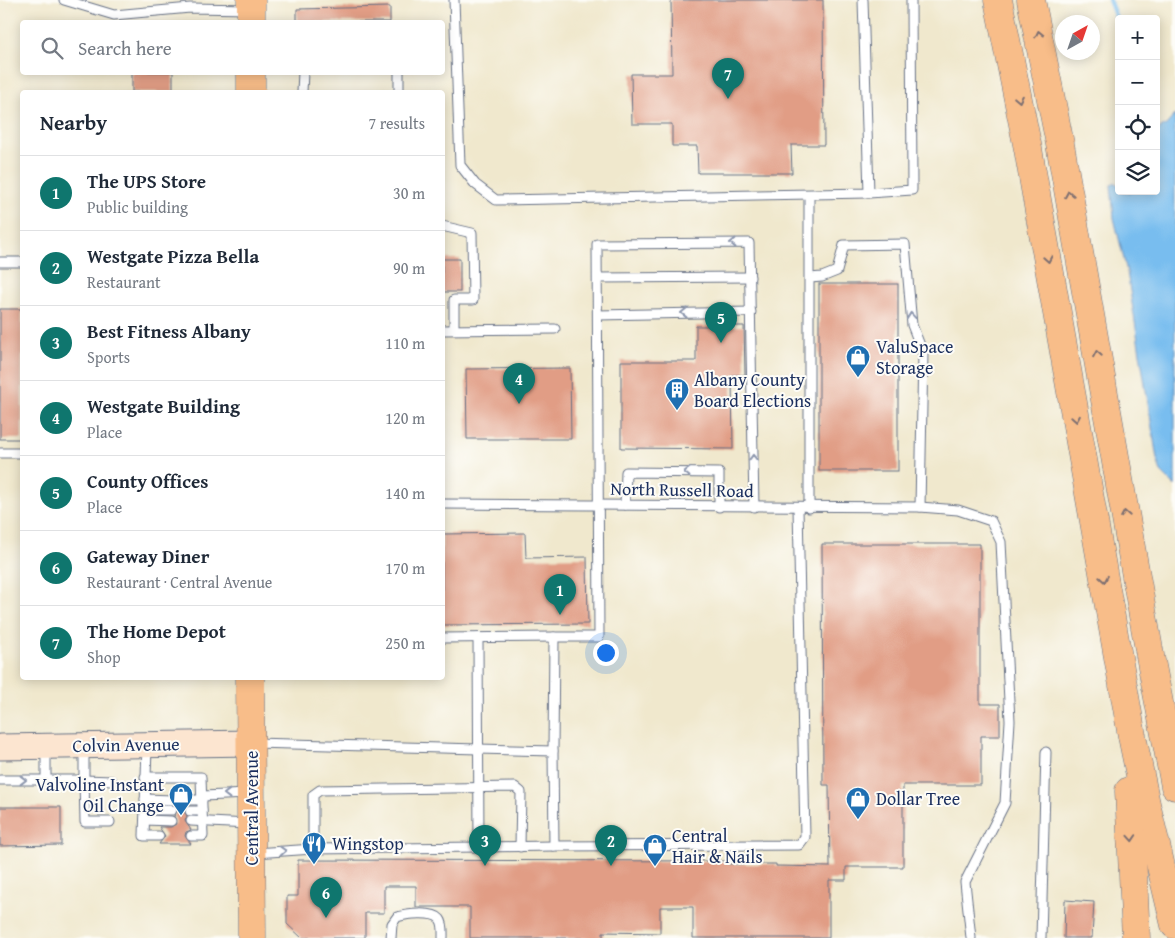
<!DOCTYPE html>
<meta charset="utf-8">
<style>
body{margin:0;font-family:"Gentium Book Plus",serif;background:#f6f6f7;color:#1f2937}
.controls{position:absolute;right:15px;top:15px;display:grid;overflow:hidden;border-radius:5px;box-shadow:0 2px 12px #0003}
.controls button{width:45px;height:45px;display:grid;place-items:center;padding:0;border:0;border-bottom:1px solid #e0e1e3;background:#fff;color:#1f2937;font:25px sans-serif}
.compass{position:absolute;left:1055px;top:15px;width:45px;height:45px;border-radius:50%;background:#fff;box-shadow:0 2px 12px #0003;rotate:40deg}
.you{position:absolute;left:605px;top:652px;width:18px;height:18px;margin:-12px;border:4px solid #fff;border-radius:50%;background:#1a73e8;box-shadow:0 0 0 8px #1a73e833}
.badge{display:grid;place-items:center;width:32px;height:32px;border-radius:50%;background:#0f766e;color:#fff;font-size:16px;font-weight:700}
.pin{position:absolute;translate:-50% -41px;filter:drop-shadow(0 1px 2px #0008)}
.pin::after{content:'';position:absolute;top:26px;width:18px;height:15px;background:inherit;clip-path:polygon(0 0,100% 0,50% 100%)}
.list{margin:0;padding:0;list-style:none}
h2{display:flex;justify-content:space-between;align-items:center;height:65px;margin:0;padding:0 20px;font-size:21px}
h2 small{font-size:16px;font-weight:400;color:#747a83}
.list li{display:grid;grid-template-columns:32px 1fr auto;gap:15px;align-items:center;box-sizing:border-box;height:75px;padding:0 20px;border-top:1px solid #e0e1e3}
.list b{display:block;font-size:19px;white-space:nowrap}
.list p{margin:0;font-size:16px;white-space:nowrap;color:#747a83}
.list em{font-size:16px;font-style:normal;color:#747a83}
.icon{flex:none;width:28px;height:28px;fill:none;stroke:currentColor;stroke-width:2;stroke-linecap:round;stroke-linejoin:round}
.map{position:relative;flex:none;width:1175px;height:938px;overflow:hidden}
.search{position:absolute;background:#fff;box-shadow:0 2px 12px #0003;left:20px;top:20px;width:425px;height:55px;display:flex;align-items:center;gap:12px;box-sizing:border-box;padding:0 18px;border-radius:5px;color:#747a83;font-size:19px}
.panel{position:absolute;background:#fff;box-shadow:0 2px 12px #0003;left:20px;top:90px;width:425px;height:590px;border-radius:5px}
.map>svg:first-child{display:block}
</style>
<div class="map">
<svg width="1175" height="938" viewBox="0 0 1175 938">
<rect width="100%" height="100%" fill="#fdfcf7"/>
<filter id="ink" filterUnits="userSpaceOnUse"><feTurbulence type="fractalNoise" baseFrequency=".02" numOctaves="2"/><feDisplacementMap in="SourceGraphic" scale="10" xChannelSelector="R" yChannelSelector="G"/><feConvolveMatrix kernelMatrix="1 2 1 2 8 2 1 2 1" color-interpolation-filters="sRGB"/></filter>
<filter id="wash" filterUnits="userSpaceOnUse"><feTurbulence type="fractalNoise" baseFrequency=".0096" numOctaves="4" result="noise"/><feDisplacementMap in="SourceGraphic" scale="20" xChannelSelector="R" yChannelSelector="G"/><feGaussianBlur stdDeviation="1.12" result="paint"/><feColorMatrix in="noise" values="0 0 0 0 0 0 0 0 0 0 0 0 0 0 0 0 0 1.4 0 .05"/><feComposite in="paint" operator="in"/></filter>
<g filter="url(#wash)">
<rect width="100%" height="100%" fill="#f0e8cd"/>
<path fill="#78bdef" stroke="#4a76a6" d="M1175,115V486L1161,472L1157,459L1127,272L1114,218L1111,185L1115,182L1119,186V191L1123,193L1156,191V131L1166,125Z"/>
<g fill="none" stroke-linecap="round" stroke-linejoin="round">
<path stroke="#78bdef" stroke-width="4.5" d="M1109,0L1119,25"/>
</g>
<g id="blocks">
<g fill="#e19d85">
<path d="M671,0H823L824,145H791L792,173H698L697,146H672V124H632L631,74H672Z"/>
<path d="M390,7V22H297V9Z"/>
<rect x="132" y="72" width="41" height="20"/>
<rect x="442" y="259" width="18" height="33"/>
<rect x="819" y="284" width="79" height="187"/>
<rect x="0" y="309" width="22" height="130"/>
<path d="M696,326H744L745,375H732L733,449L621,448V361H696Z"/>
<path d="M570,368L571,439H467L466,369Z"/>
<path d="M525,533L526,558L587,557L588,624L442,625V534Z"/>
<path d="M822,544H980V704H1000V736H981V785H903V867H846V880H829V938H693V907H660V933L603,932V938H470V907H416V886H384V913H365V938H302L287,924V896H298V860L728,861V864H776V866L830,867L829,785H823Z"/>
<path d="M176,796H186L184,800L187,806L184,811L187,816L185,821L191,830L186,832L185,836L191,844H159L165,836L159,827H171L176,824L174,816L178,810L176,805L178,801Z"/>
<path d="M0,807H61V845L0,846Z"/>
<path d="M1065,900L1094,902L1092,938H1064Z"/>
</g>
</g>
</g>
<g filter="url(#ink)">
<use href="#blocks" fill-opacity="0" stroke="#667085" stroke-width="1"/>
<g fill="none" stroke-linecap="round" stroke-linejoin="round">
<defs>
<g id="lane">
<path d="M64,0L114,15L190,8L249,9"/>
<path d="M454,0L460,165L475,184L496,200L869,193L863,0"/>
<path d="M399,72V92"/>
<path d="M302,92L303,72"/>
<path d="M869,193L912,190L911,0"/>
<path d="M442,226L472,233L473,300H454V329"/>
<path d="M0,262H22"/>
<path d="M598,278L750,277"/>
<path d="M810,278L822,277L837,271L844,245L905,244L912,325L923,353L920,507"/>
<path d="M598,315L751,312"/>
<path d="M442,330L555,329"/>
<path d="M0,453H22"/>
<path d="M442,504L920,507L958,510L991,521L1001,542L1010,721L1005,803L965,882L971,938"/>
<path d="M625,505L626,472L719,473V507"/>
<path d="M809,508V195"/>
<path d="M442,638L554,637"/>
<path d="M478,638L479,847L554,846"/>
<path d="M254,743L553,751L554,846L799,845L805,837L798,508"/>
<path d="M147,747L144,836H159"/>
<path d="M46,748V780"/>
<path d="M553,751L554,637H599L597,244L749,243L754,507"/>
<path d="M145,777H201L203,836H191"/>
<path d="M0,780H84V748"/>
<path d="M202,796L249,794"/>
<path d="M145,799L172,800"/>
<path d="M190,800H202"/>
<path d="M145,810H172"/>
<path d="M190,811H202"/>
<path d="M145,820L171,821"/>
<path d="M191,821L248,824"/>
<path d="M110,822H85L84,780L112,781"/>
<path d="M479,847L313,849V795L320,790L515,787L521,792L520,847"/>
<path d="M255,853L313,849"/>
<path d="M391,938L392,924L397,917C407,914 433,911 440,919C444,924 443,932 443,938"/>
<path d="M1041,938L1046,752"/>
</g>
<path id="secondary" d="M0,747L252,743"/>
<g id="primary">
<path d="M251,22V0"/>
<path d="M251,92V72"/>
<path d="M250,678L252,938"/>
</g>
<g id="highway">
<path d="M998,0L1028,149L1132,736L1146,804L1175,925"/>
<path d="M1031,0L1060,144L1151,661L1175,786"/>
<path d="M1129,791L1136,938"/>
</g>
</defs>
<use href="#lane" stroke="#667085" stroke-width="11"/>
<use href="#secondary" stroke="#667085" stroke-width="27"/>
<use href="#primary" stroke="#667085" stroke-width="29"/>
<use href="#highway" stroke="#667085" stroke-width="29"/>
<use href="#lane" stroke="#fff" stroke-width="9"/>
<use href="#secondary" stroke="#fce5d0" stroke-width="25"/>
<use href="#primary" stroke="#f8bd89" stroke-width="28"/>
<use href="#highway" stroke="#f8bd89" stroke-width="28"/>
</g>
<defs><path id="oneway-chevron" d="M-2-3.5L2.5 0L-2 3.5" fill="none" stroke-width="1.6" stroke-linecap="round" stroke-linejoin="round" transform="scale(1.25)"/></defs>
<g stroke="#7e6f71">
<use href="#oneway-chevron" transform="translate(1039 34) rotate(-102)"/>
<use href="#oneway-chevron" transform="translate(1019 99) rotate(79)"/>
<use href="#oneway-chevron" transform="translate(1069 194) rotate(-100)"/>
<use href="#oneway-chevron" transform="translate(1048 259) rotate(80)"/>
<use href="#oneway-chevron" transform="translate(1097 354) rotate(-100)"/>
<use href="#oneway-chevron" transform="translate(1076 419) rotate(80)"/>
<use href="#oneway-chevron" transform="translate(1125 514) rotate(-100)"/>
<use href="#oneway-chevron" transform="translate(1104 579) rotate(80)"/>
<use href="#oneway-chevron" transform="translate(1132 838) rotate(86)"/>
</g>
<g stroke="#8d97ae">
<use href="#oneway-chevron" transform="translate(733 243) rotate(180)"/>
<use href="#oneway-chevron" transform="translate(684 313) rotate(179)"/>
<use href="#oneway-chevron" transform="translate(911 316) rotate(-95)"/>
<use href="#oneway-chevron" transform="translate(753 458) rotate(-91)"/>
<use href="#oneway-chevron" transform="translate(687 472) rotate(-179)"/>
<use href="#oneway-chevron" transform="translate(23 780)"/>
<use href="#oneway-chevron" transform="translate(227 794) rotate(180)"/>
<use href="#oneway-chevron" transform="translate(283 851) rotate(-3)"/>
</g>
</g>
<defs>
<symbol id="shop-pin" viewBox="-11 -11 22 30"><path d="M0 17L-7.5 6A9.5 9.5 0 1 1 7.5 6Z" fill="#1f6fb2" stroke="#fdfcf7"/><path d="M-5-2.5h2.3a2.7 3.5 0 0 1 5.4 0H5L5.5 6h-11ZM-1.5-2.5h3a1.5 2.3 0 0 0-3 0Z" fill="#fff"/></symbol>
<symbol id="building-pin" viewBox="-11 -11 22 30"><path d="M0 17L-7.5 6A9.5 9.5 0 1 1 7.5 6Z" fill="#1f6fb2" stroke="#fdfcf7"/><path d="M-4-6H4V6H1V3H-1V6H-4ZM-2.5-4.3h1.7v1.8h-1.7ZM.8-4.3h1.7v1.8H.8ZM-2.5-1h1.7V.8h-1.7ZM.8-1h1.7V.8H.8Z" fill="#fff"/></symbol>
<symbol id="restaurant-pin" viewBox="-11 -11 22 30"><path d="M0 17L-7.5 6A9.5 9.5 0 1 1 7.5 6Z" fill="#1f6fb2" stroke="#fdfcf7"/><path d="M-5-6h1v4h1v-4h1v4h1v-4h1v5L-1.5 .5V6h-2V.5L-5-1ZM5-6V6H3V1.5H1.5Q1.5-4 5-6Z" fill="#fff"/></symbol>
</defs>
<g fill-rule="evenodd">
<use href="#shop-pin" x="844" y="343" width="28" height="38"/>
<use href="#building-pin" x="663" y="376" width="28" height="38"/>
<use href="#shop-pin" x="167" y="781" width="28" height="38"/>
<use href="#shop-pin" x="844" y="785" width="28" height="38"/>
<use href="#restaurant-pin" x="300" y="830" width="28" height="38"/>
<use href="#shop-pin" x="641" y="832" width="28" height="38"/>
</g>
<g text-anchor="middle" stroke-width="4" stroke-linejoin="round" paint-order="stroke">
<g font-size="18" fill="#1b2f5e" stroke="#fdfcf7" text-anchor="start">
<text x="876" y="353">ValuSpace<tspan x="876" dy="21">Storage</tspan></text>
<text x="694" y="386">Albany County<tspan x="694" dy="21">Board Elections</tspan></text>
<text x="164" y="791" text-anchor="end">Valvoline Instant<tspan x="164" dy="21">Oil Change</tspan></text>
<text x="876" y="805">Dollar Tree</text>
<text x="672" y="842">Central<tspan x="672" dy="21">Hair &amp; Nails</tspan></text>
<text x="332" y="850">Wingstop</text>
</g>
<g font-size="18" fill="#1b2f5e" stroke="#fdfcf7">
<text transform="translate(682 490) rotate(1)" y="6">North Russell Road</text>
<text transform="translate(126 745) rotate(-1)" y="6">Colvin Avenue</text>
<text transform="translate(252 808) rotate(-90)" y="6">Central Avenue</text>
</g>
</g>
</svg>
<div class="controls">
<button>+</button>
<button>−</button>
<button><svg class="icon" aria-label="locate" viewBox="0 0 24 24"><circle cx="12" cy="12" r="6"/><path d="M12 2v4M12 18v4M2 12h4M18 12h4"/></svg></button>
<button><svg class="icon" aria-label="layers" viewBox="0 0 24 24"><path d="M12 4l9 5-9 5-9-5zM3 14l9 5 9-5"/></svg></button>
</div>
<svg class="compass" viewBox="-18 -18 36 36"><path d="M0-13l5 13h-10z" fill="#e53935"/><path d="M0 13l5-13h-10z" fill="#747a83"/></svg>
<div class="you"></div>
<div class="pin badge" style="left:560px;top:615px">1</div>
<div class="pin badge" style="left:611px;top:866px">2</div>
<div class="pin badge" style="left:485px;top:866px">3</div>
<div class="pin badge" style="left:519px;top:404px">4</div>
<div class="pin badge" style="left:721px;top:343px">5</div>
<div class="pin badge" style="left:326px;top:918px">6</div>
<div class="pin badge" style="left:728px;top:99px">7</div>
<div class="search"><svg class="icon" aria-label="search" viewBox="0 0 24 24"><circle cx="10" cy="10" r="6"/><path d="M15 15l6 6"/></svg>Search here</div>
<section class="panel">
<h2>Nearby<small>7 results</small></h2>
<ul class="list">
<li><span class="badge">1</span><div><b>The UPS Store</b><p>Public building</p></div><em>30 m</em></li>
<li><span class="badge">2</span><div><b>Westgate Pizza Bella</b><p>Restaurant</p></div><em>90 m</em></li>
<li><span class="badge">3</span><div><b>Best Fitness Albany</b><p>Sports</p></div><em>110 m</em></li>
<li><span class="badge">4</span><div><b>Westgate Building</b><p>Place</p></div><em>120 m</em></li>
<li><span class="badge">5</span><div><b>County Offices</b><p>Place</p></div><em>140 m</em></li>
<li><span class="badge">6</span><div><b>Gateway Diner</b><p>Restaurant · Central Avenue</p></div><em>170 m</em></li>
<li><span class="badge">7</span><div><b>The Home Depot</b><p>Shop</p></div><em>250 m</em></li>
</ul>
</section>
</div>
